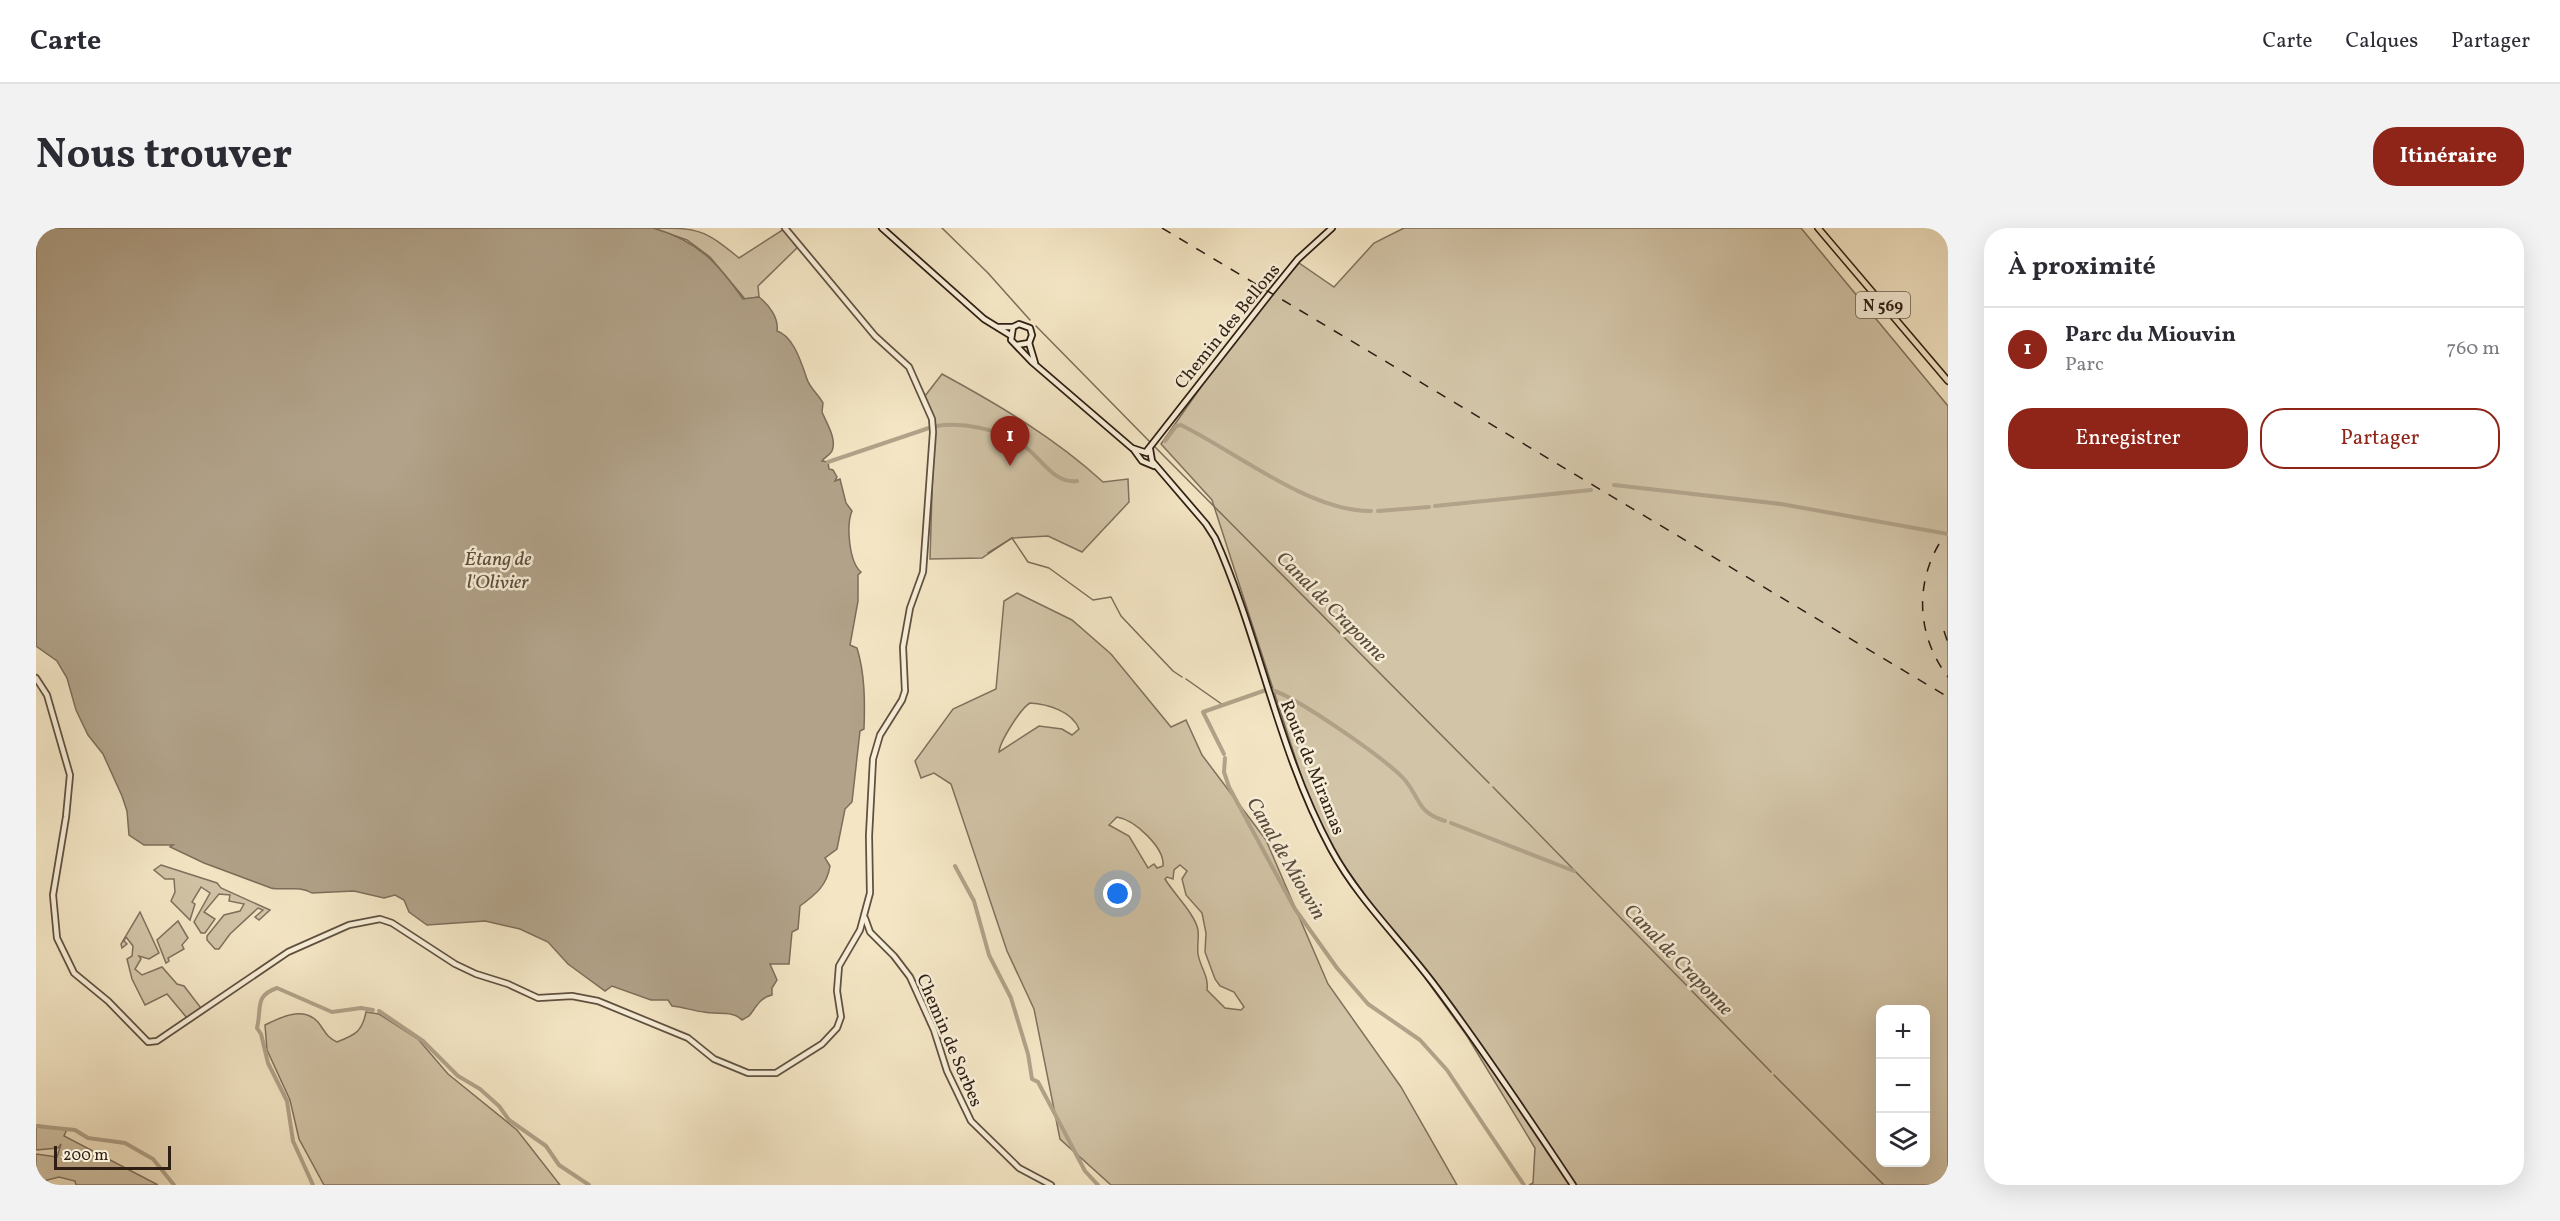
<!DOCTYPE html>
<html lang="fr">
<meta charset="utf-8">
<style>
body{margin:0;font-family:Vollkorn,serif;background:#f2f2f3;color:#2b2b33}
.controls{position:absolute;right:18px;bottom:18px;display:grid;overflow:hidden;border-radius:12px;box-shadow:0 6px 24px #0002}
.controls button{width:54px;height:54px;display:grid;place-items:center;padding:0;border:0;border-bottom:2px solid #e1e1e2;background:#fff;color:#2b2b33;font:30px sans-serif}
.scale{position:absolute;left:18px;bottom:15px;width:117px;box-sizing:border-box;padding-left:6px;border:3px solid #2e1e14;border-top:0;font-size:16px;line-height:21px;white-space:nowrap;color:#2e1e14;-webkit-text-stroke:4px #f8efd9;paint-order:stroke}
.you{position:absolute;left:1082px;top:666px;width:21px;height:21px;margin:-15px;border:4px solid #fff;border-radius:50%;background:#1a73e8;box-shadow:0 0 0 9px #1a73e833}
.badge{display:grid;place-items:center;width:39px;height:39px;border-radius:50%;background:#8f2418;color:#fff;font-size:20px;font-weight:700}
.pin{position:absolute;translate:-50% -50px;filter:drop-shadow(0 2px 3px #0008)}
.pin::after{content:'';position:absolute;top:32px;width:21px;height:18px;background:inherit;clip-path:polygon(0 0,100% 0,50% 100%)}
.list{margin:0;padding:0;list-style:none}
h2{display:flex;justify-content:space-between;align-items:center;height:78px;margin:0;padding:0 24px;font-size:26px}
h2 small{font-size:20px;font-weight:400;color:#7c7c81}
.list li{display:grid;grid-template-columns:39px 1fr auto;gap:18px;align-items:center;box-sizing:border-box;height:84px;padding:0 24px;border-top:2px solid #e1e1e2}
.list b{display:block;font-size:22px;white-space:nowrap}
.list p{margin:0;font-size:20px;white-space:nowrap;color:#7c7c81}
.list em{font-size:20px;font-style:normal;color:#7c7c81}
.actions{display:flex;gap:12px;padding:18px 24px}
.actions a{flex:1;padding:14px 0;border:2px solid #8f2418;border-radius:24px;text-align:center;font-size:21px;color:#8f2418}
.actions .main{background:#8f2418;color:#fff}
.icon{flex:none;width:33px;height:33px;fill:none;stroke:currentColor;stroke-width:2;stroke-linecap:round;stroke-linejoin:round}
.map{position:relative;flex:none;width:1912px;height:957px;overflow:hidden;border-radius:24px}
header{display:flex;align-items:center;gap:36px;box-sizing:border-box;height:84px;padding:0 30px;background:#fff;border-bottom:2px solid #e1e1e2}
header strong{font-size:28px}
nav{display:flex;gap:33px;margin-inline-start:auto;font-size:21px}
.intro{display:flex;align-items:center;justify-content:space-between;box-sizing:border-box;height:144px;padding:0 36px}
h1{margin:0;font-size:42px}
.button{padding:15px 27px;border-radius:24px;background:#8f2418;color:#fff;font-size:21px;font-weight:700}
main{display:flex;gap:36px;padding:0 36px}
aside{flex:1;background:#fff;border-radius:24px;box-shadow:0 6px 24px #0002}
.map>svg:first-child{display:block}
</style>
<header>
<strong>Carte</strong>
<nav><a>Carte</a><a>Calques</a><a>Partager</a></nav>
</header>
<div class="intro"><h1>Nous trouver</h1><a class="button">Itinéraire</a></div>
<main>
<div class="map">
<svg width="1912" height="957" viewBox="0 0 1912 957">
<rect width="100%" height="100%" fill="#f4e6c5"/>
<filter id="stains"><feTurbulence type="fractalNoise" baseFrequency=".00333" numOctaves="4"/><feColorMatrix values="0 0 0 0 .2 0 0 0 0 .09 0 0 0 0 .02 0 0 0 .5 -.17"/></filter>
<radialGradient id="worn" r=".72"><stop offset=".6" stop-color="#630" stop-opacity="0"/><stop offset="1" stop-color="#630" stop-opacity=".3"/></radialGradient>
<g fill="#d2c4a7" stroke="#80715e" stroke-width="1.5" fill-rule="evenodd">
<path d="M617,0C662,0 668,1 703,30L748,1L763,18L722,58L723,69L709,71L674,29L651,12Z"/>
<path d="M1368,0H1765L1912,178V957H1493L1497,955L1499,920L1431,808L1283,603L1176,272L1125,216L1193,119L1263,35L1298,59L1338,15ZM1844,782H1890V934H1844Z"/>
<path d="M906,146C963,177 1019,210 1067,254L1092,251L1093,274L1046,324L1012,308L976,310L946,330L894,331L898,198L889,168Z"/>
<path d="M981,365L1036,392L1075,426L1135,499L1150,492L1166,527L1230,612L1292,756L1365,859L1421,957H1075L1024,911L998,781L971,723L915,556L898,545L885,550L879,533L917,481L960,461L968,373ZM994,475C1011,476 1036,483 1043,501L1036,507L1026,501L1003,498L963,524C964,513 985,480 994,475ZM1081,589C1099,592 1129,620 1127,638L1121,640L1118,636L1112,640L1093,608L1073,597ZM1144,637L1151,643L1146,651L1150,667L1166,685L1170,705L1169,724L1179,751L1184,758L1198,764L1208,779L1205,782L1189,780L1171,762C1173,748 1164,739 1162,726C1161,718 1163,710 1162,702C1159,686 1138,666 1129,651L1131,649L1137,651L1138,642Z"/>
<path d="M125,637L181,655L185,660L234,682L223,692L219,689L227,682L222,680L194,706L183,721H179L171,712V708L188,687L204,683L208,676L193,673L194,667L183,666L168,684L179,691L169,705H165L158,694L174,665L165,659L156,674L159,676L154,692L135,673L139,664L138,651H129L118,642Z"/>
<path d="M104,684L123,725L113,731L103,728L105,731L99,741L106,747L126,739L141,756L148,758L165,780L151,790L131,766L109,777L96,751L91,731L96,728L97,718L90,709L88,713L91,716L86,720L85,716Z"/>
<path d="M142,693L152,710L146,717L148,721L132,730L133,733L130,735L121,712Z"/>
<path d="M330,784L343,786L382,811L412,846L481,902L524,957H288L263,911L254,872L231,822L229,797C245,789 267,778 282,794C289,803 290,809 301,814C319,807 326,804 330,784Z"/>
<path d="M0,897L31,901L28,908L122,957H40L39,953L23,949L0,955V926L21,929L25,916L22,920L0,922Z"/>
</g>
<path fill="#b1a289" stroke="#7d6d5a" stroke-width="1.5" d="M0,0H617C662,13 681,34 707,71L723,69C733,77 743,90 741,103C758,108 766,137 771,151C773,159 783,167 787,175L786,184C791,196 801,211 796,223C794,227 789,229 786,233L792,234L793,241L797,242L801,249L799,253L804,251L810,275L816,283C810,297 813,334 825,344L822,347V373L814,417L821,420C829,446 829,474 828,501L824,503L816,574L809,581L801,621L789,630L794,638C791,658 779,667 764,678L762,701L756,704L753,736H734L741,752L736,760V767C724,769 719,781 713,788L706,792C697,782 681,787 668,784C657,783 648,779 636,778L632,772H615L576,758L569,763L532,736L512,714L484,701L449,693L391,697L373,684L368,672L359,667L348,670L318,663L276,665C264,657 248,663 235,660L168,635L134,619L137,617H108L93,607L91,583L86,568L67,526L52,507L40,482L31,450L21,433L0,418Z"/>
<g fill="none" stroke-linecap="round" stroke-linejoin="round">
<g stroke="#7d6d5a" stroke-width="1.5">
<path d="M906,0L952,45L994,92"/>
<path d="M1000,98L1115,215"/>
<path d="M1119,219L1453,555"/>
<path d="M952,325L976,310L992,334L1013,340L1057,372L1075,369L1085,388L1137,443L1146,449"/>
<path d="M1150,451L1187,477"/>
<path d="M1457,559L1735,844"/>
<path d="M1738,847L1848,957"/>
</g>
<g stroke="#b1a289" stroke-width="4">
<path d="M900,198C928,194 961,201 985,216C1004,227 1016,256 1041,253"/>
<path d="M1129,213L1140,198L1145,197C1200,224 1274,284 1335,283"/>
<path d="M792,234L893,200"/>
<path d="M1578,257L1745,276L1912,306"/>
<path d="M1399,278L1555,262"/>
<path d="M1342,283L1393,279"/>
<path d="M1236,462C1262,470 1350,531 1369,552C1385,572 1381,584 1409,593"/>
<path d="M1188,526L1167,484L1230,462"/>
<path d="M1189,530L1188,544L1193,559L1259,681L1301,740L1332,776L1384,812L1411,842L1488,957"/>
<path d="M1415,595L1538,643"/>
<path d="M919,638L938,673L953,727L975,770L992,826L996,851L1002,854L1049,943L1062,957"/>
<path d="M343,783L387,813L422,848L444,861L463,878L473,892L510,918L523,937L553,957"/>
<path d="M0,898L39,902L52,910L89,915L117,931L138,957"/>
<path d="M277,957L257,913L251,873L232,835L225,806L221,800C226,780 218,768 241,760L296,784L325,780L337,782"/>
</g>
<defs>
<g id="tertiary">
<path d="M0,450L11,467L34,547L30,589L17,667L21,710L38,745L72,773L112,814L121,813L252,724L313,697L344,691L356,695L419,736L440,746L472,756L502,770L536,768L562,773L652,810L678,831L712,845H740L786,816L801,800L805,789L801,763L803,738L824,702L834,665L833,608L837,531L844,507L866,472L869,463L867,419L874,380L887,344L897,204L896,191L873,139L839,108L749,0"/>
<path d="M829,690L834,704L858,728L874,749L898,802L911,843L935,893L983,940L1015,957"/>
</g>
<g id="secondary">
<path d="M846,0L948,91L974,107"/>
<path d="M962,99H977L983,96L994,100L996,107L993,115L981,117"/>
<path d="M977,99L975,112L996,134L1096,220L1111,225"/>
<path d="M993,115L999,135"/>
<path d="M1114,221L1116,233L1170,296L1179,310C1224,411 1242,523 1295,621C1322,671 1363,710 1397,755C1446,820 1492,889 1537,957"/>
<path d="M1098,222L1106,233L1118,238"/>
<path d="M1110,224L1236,63L1262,31L1296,0"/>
</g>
<path id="primary" d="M1782,0L1912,153"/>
</defs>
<use href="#tertiary" stroke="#605040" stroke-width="8"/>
<use href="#secondary" stroke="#2e1e14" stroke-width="8"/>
<use href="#primary" stroke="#2e1e14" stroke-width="8"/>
<use href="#tertiary" stroke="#f8efd9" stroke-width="4.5"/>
<use href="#secondary" stroke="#f8efd9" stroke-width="4.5"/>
<use href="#primary" stroke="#f4e6c5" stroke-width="5"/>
<g stroke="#2e1e14" stroke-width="1.5" stroke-dasharray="10 10" stroke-linecap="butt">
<path d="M1126,0L1912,469"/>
<path d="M1903,316C1878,359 1882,410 1912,449"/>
<path d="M1908,403L1912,415"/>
</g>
</g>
<g text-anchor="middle" stroke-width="5" stroke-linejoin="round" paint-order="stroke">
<rect fill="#f8efd9" stroke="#6b5d4f" stroke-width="1.5" x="1820" y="64" width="54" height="26" rx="4.5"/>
<g font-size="16" font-weight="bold" fill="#2e1e14">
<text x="1847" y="83">N 569</text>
</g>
<g font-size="18" fill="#2e1e14" stroke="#f8efd9">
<text transform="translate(1191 98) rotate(-51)" y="6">Chemin des Bellons</text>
<text transform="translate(1277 539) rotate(68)" y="6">Route de Miramas</text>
<text transform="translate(914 812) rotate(67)" y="6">Chemin de Sorbes</text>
</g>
<g font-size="20" font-style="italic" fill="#5c4c3d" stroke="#f8efd9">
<text x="462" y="337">Étang de<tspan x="462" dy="23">l'Olivier</tspan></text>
<text transform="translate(1296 378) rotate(45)" y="7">Canal de Craponne</text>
<text transform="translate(1251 630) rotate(60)" y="7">Canal de Miouvin</text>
<text transform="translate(1643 731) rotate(46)" y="7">Canal de Craponne</text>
</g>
</g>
<rect width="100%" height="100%" filter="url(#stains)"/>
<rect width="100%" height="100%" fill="url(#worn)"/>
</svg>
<div class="controls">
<button>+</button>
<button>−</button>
<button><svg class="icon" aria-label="layers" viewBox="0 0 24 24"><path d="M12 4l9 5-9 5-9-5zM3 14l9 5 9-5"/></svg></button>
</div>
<div class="scale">200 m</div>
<div class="you"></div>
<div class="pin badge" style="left:974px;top:238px">1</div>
</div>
<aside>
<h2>À proximité<small></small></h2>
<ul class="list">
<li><span class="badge">1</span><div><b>Parc du Miouvin</b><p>Parc</p></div><em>760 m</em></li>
</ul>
<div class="actions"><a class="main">Enregistrer</a><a>Partager</a></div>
</aside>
</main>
